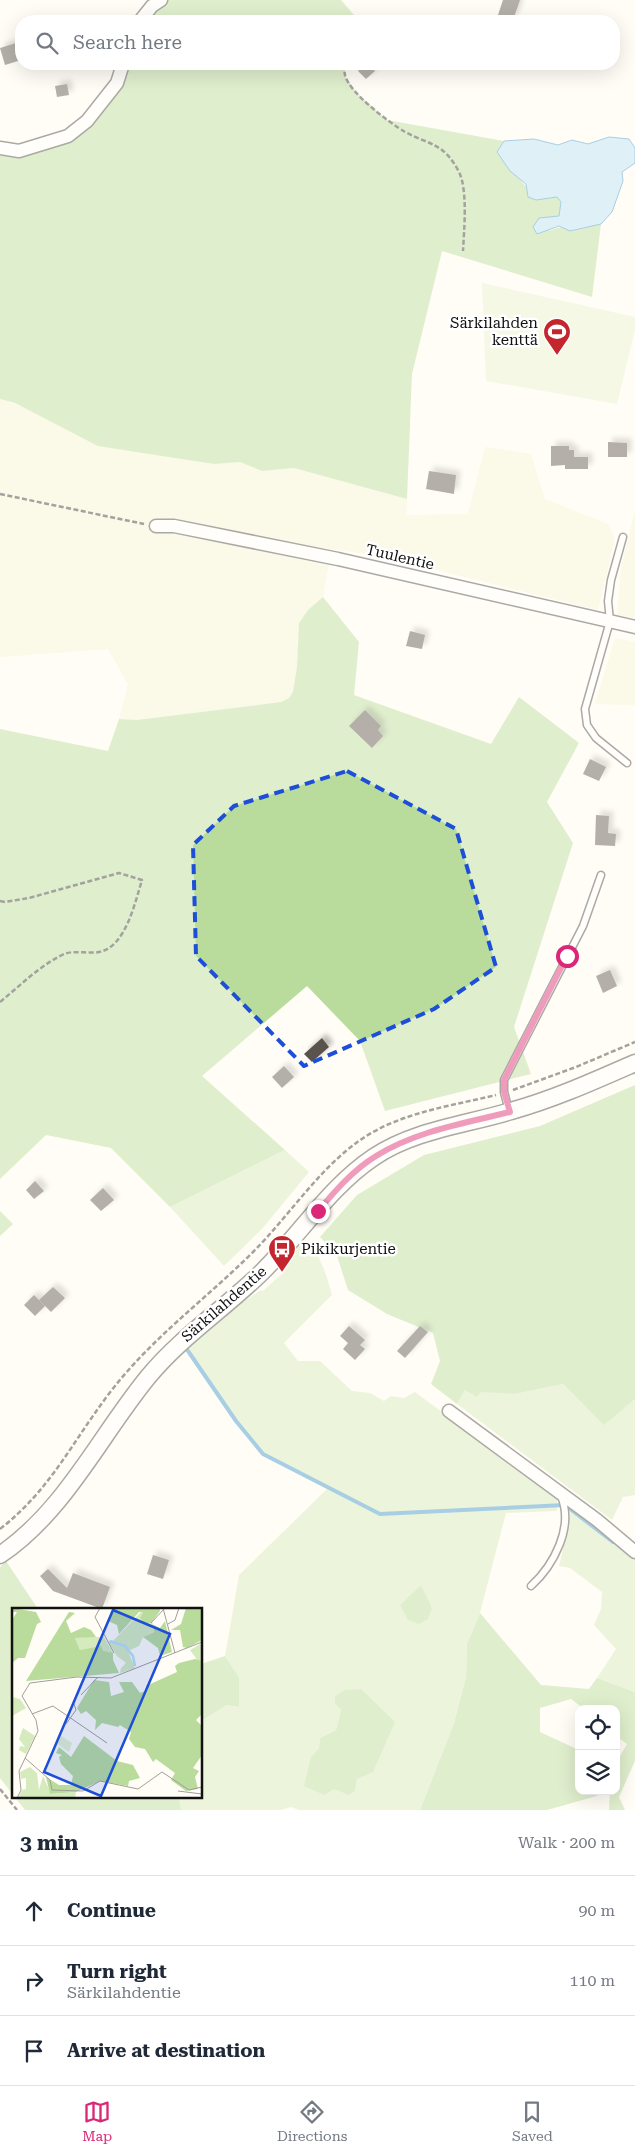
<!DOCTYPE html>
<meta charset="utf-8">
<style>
body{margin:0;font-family:"Roboto Serif",serif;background:#f2f2f3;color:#1f2937}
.controls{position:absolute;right:15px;bottom:15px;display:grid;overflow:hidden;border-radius:10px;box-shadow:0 5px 20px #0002}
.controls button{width:45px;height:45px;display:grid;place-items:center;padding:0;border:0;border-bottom:1px solid #e0e1e3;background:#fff;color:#1f2937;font:25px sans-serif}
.stop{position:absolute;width:15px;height:15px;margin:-11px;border:4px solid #db2777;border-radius:50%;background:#fff}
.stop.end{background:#db2777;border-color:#fff;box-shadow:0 1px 5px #0008}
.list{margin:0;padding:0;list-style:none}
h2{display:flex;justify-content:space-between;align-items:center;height:65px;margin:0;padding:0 20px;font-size:21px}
h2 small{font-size:16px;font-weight:400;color:#747a83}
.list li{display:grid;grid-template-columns:32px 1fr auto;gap:15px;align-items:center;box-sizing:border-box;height:70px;padding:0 20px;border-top:1px solid #e0e1e3}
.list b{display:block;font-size:19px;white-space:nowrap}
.list p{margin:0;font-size:16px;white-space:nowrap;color:#747a83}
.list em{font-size:16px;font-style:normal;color:#747a83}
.icon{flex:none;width:28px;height:28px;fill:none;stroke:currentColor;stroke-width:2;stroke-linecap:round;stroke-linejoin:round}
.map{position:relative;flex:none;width:635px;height:1810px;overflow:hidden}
.search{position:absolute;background:#fff;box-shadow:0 5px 20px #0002;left:15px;right:15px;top:15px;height:55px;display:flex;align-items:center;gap:12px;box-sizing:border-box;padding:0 18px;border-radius:20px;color:#747a83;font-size:19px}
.sheet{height:275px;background:#fff}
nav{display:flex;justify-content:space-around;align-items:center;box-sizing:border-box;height:70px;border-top:1px solid #e0e1e3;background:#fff;font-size:14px;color:#747a83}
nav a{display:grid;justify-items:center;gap:2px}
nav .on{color:#db2777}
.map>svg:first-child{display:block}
</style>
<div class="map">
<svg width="635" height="1810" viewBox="0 0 635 1810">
<defs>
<filter id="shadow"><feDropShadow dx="4.5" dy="-4.5" stdDeviation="2.5" flood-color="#0004"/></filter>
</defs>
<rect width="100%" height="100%" fill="#fffdf5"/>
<g fill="#f6f3d4">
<path d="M0,399L166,455L214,464L240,462L262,471L294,468L407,499L406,515L468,514L485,447L531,454L545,499L608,524L615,538L598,610L380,556L188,528L330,557L323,597L308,610L299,623L297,667L293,692L289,698L281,702L137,720L119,719L128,684L108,649L0,657Z"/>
<path d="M635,510V618L617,615L621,569Z"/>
<path d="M615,638L635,642V705L595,704Z"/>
</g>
<g fill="#d5ebbd" fill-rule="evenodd">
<path d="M285,1150L309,1172L262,1229L224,1266L170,1207Z"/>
<path d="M303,1242H308C321,1256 327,1277 332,1295L284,1343L298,1361H320L352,1391L370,1393L384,1401L391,1396L404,1398L415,1392L557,1497V1511L506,1513L480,1613L467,1644L466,1677L454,1723L420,1810H299L291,1807L281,1810H181L179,1796H201V1721L227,1705L239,1707V1677L225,1656L239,1575L328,1488L263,1454L236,1421L186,1348L228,1312L261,1290L263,1291L285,1271L284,1269L296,1247ZM335,1704L395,1722L365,1774L357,1779L355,1791L334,1789L311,1757L319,1748L320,1738L336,1730L341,1710Z"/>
<path d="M563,1384L604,1424L635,1399V1495L623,1497L612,1520L457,1404L465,1390L515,1394Z"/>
<path d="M570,1509L635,1558V1692L597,1678L616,1649L594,1625L601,1609L602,1592L570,1568L559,1566L568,1528Z"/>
</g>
<g fill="#b9dc9c">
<path d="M161,0H341L354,15L352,21H140Z"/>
<path d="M123,64H345V76L356,92L387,120L504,141L497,152C510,170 524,182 536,200L558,197L561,203L559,216L549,231C565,223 583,228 601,224L592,297L442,251L412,374L407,499L294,468L262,471L240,462L214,464L98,446L15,403L0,399V148L19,151L87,121Z"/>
<path d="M323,597L359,642L354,695L491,744L519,697L579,743L547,802L573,843L514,1027L531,1074L385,1111L360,1041L307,986L202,1076L285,1150L170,1207L111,1148L46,1135L0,1179V729L108,751L119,719L137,720L281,702L289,698L293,692L297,667L299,623L308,610Z"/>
<path d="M635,1085V1399L604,1425L563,1384L515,1394L481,1392L477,1397L465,1390L457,1404L431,1384L440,1361L433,1333L387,1314L348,1290L336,1253L320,1237L357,1195L424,1155L540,1126Z"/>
<path d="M0,1211L13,1224L0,1236Z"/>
<path d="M6,1561L38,1609H14V1796L0,1778V1567Z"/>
<path d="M421,1585L432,1608L428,1619L419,1624L408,1620L400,1605Z"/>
<path d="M480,1613L541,1685L589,1689L597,1678L635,1692V1761L619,1797L625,1810H609L610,1791H616V1763L627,1744L616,1736V1709H584L571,1699L540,1708V1732L579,1750V1791H597V1796L547,1810H420L454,1723L466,1677L467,1644Z"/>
<path d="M225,1656L239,1677V1707L227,1705L201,1721V1664Z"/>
<path d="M361,1689L395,1722L373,1772L357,1779L355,1791L349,1795L334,1789L324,1795L304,1786L311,1757L319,1748L320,1738L336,1730L341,1710L335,1704V1696L345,1690Z"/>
<path d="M14,1796H179L181,1810H25Z"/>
</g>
<path fill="#e6f2cf" d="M482,283L635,317V330L617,404L486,381Z"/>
<path fill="#b9e0f7" stroke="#3f96cf" d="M609,137L629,139L635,148V163L622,172L623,181L612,212L601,224L570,231L559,226L537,234L533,227L539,218L559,216L561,202L557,197L536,200L528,197L526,184L510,171L497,152L504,141L534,139L558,145L572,140L588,144Z"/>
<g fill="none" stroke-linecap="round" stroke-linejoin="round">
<path stroke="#3f96cf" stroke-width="4" d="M186,1348L236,1421L263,1454L380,1514L565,1505L613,1542"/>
</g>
<g fill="#5a524d" filter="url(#shadow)">
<path d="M503,0H520L513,20L498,15Z"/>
<path d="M16,43L17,47L21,46V60L5,65L0,48Z"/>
<path d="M366,64L375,71L366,79L358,71Z"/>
<path d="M67,84L69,95L57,97L55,86Z"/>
<path d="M608,442L627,443V457H608Z"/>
<path d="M551,446H569V450H574V457H588V469H565V465L551,466Z"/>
<path d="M429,471L456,475L454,494L426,489Z"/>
<path d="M410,631L425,635L422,649L406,646Z"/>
<path d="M365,710L381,726L378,730L383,736L372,748L349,726Z"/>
<path d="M590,759L606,767L599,781L583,774Z"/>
<path d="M596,815L609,816L608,833L616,834L615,846L595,845Z"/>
<path d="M610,970L617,986L603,993L596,976Z"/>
<path d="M322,1038L329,1047L312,1062L304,1054Z"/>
<path d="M284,1066L294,1077L282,1088L272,1077Z"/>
<path d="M35,1181L44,1191L34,1199L26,1190Z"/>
<path d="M103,1188L114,1200L101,1211L90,1200Z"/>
<path d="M53,1287L65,1298L51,1312L39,1300Z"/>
<path d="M34,1295L45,1306L35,1316L24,1305Z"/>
<path d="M349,1326L365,1340L360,1345L365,1349L355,1360L343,1349L348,1343L340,1336Z"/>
<path d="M420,1326L428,1332L405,1358L397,1351Z"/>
<path d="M153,1555L169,1560L163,1579L147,1574Z"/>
<path d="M48,1569L67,1588L73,1573L110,1587L102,1609L53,1591L40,1576Z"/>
</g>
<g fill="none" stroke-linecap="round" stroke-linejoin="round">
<defs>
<g id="service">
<path d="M623,537L611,580L608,601L610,621L585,709L587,725L596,738L627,763"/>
<path d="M509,1111L504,1092V1080L583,926L601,875"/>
<path d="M531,1586C554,1565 574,1527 561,1496"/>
</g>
<g id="minor">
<path d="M140,21L152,6L161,0"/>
<path d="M0,148L19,151L68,136L87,121L117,83L123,64"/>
<path d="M156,526H174L338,559L635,627"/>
<path d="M449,1411L597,1520L635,1552"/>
</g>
<path id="tertiary" d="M0,1555C65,1511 99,1437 148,1377C181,1337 224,1309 261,1273C299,1236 329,1187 374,1157C414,1130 465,1125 511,1111C554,1099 594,1081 635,1063"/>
</defs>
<use href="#service" stroke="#444" stroke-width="9"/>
<use href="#minor" stroke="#444" stroke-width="15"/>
<use href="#tertiary" stroke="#444" stroke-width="19"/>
<g stroke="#333" stroke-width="2.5" stroke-dasharray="5 2.5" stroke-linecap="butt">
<path d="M352,21L354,15"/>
<path d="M345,64C345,67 344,72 345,75C349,93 390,123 405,132C430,145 444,143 459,172C468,190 464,231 463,251"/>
<path d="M0,494L144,524"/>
<path d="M0,901L5,902L29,898L119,873L142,880C135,902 126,947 99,952C88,954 74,950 64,954C39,966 21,985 0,1002"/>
<path d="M513,1090L576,1067L635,1042"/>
<path d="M0,1529C50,1490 71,1444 108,1395C151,1338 204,1301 253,1252C293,1212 324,1160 373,1132C411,1111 455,1105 496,1095"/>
<path d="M0,1789L17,1810"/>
</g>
<use href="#service" stroke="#fff" stroke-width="6"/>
<use href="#minor" stroke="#fff" stroke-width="12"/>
<use href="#tertiary" stroke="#fff" stroke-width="16"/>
</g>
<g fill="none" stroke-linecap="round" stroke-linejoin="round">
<path stroke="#db2777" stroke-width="6" d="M318,1211C335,1191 353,1170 376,1156C416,1131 465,1123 510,1112L504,1092V1080L567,956"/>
</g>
<path d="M0 0H635V1810H0ZM347,771L456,829L496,967L434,1009L304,1066L196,956L193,845L234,806Z" fill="#fffdf5" fill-opacity=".55" fill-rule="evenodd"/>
<path fill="none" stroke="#1d4ed8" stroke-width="4" stroke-dasharray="10 6" stroke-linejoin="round" d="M347,771L456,829L496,967L434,1009L304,1066L196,956L193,845L234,806Z"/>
<defs>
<symbol id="stadium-pin" viewBox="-11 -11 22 30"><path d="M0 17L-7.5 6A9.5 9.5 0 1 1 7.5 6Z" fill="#c4262e" stroke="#fff"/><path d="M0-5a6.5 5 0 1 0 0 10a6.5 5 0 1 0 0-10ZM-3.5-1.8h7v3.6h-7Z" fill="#fff"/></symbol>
<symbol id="bus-pin" viewBox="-11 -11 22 30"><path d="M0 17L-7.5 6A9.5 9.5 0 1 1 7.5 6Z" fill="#c4262e" stroke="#fff"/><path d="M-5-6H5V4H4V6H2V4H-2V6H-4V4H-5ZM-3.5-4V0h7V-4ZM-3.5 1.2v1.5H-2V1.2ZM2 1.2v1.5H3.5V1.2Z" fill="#fff"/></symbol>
</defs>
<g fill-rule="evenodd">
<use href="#stadium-pin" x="541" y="316" width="32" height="43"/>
<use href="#bus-pin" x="266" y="1233" width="32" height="43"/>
</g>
<g text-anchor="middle" stroke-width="5" stroke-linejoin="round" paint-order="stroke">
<g font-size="15" fill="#111" stroke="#fff" text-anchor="end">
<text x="538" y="328">Särkilahden<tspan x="538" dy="17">kenttä</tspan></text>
<text x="301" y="1254" text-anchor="start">Pikikurjentie</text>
</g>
<g font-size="15" fill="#111" stroke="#fff">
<text transform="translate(400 557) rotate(13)" y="5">Tuulentie</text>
<text transform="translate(224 1304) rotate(-41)" y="5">Särkilahdentie</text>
</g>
</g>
<g transform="translate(12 1608)">
<rect width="190" height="190" fill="#fffdf5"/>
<path d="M130,3L142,17L143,23L131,29L127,38L116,43L123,60L108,65L109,60L114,55L105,48L96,33H101ZM71,29H92L101,45L68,42L63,30ZM190,35V53H186L178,42ZM0,89L8,91L14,100L0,108ZM11,120L23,128L14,146L7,142L8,138L13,139L7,131ZM18,159L25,165L27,182L31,168L39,186L64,184L63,190H6L10,182L14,181V170L9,171L8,164Z" fill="#d5ebbd"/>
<path d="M0,0L24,4L29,14L25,16L13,50H6L0,55V12L5,4H0ZM102,0H148V3L139,15H132L128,10L131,4H127L107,26L105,17L96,13ZM174,0H190V32L175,40L171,39L168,22H159L169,16ZM57,4L63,5L54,13L59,25L72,19L79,22L84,29L63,30L68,42L89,38L91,43L101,45V52L107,65L14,73ZM153,13L160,44L148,48L146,40L131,29L142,24V17L148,20ZM183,51L190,53V106L184,112L190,118V147L181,160L187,163L183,169L186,181L174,183L159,172L163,165L144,151L141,154L133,141L123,139L117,131L119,124L108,117L106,119L90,115L83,122L84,112L74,103L69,106L65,100L82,72L97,74L99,88L112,84L107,74H120L128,85L136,82L134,78L165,64L163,58L167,55ZM72,128L105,153L121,157L128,170L117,173L116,178L88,173L64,184L38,186L34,169L47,177H59L61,168L49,156L47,149L50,147L44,145L47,139L59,149Z" fill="#b9dc9c"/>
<path d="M49,128L60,135L57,144L44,135Z" fill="#e6f2cf"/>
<path fill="none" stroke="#b9e0f7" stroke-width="2.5" d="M98,33L113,38L121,48L123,58"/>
<path fill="none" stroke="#a09f9a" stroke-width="1" d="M88,0L83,9L102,45M151,0L163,45M139,15L152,1M156,16L163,12L167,0M69,87L86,69M10,88L18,75L65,69L99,70L190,34M20,106L41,98L95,135M54,116L64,102L62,96M13,150L38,172L40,182L71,183L88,173L126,181L150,164L177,182L190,179M166,183L190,186M5,190L9,182L7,163L26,123L24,112L10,88"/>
<path fill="#1d4ed8" fill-opacity="0.15" stroke="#1d4ed8" stroke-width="2.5" d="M101,2L158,26L89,188L32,164Z"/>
<rect width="190" height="190" fill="none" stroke="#111" stroke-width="2.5"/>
</g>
</svg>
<div class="controls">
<button><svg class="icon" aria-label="locate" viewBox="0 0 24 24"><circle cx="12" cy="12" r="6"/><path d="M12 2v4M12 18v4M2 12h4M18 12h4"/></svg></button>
<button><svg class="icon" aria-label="layers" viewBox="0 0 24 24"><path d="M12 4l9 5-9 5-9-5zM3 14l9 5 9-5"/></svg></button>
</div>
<div class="stop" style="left:567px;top:956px"></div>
<div class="stop end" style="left:318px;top:1211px"></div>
<div class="search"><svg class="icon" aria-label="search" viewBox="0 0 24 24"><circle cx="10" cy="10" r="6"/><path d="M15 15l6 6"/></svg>Search here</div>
</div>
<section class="sheet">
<h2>3 min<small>Walk · 200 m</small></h2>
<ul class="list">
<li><svg class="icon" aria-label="ahead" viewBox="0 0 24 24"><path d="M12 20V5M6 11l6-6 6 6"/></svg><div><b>Continue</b></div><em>90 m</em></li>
<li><svg class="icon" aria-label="right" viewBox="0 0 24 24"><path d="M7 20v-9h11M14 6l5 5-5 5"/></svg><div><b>Turn right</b><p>Särkilahdentie</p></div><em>110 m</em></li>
<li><svg class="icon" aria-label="arrive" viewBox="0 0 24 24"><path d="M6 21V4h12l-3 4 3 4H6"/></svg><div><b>Arrive at destination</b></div></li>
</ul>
</section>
<nav>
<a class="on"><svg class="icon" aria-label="map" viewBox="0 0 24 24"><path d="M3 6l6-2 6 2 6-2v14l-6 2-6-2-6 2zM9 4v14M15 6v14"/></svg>Map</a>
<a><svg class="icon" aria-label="directions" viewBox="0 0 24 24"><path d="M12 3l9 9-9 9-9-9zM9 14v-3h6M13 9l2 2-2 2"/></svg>Directions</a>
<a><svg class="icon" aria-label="saved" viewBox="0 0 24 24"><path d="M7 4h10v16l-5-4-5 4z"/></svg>Saved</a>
</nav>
